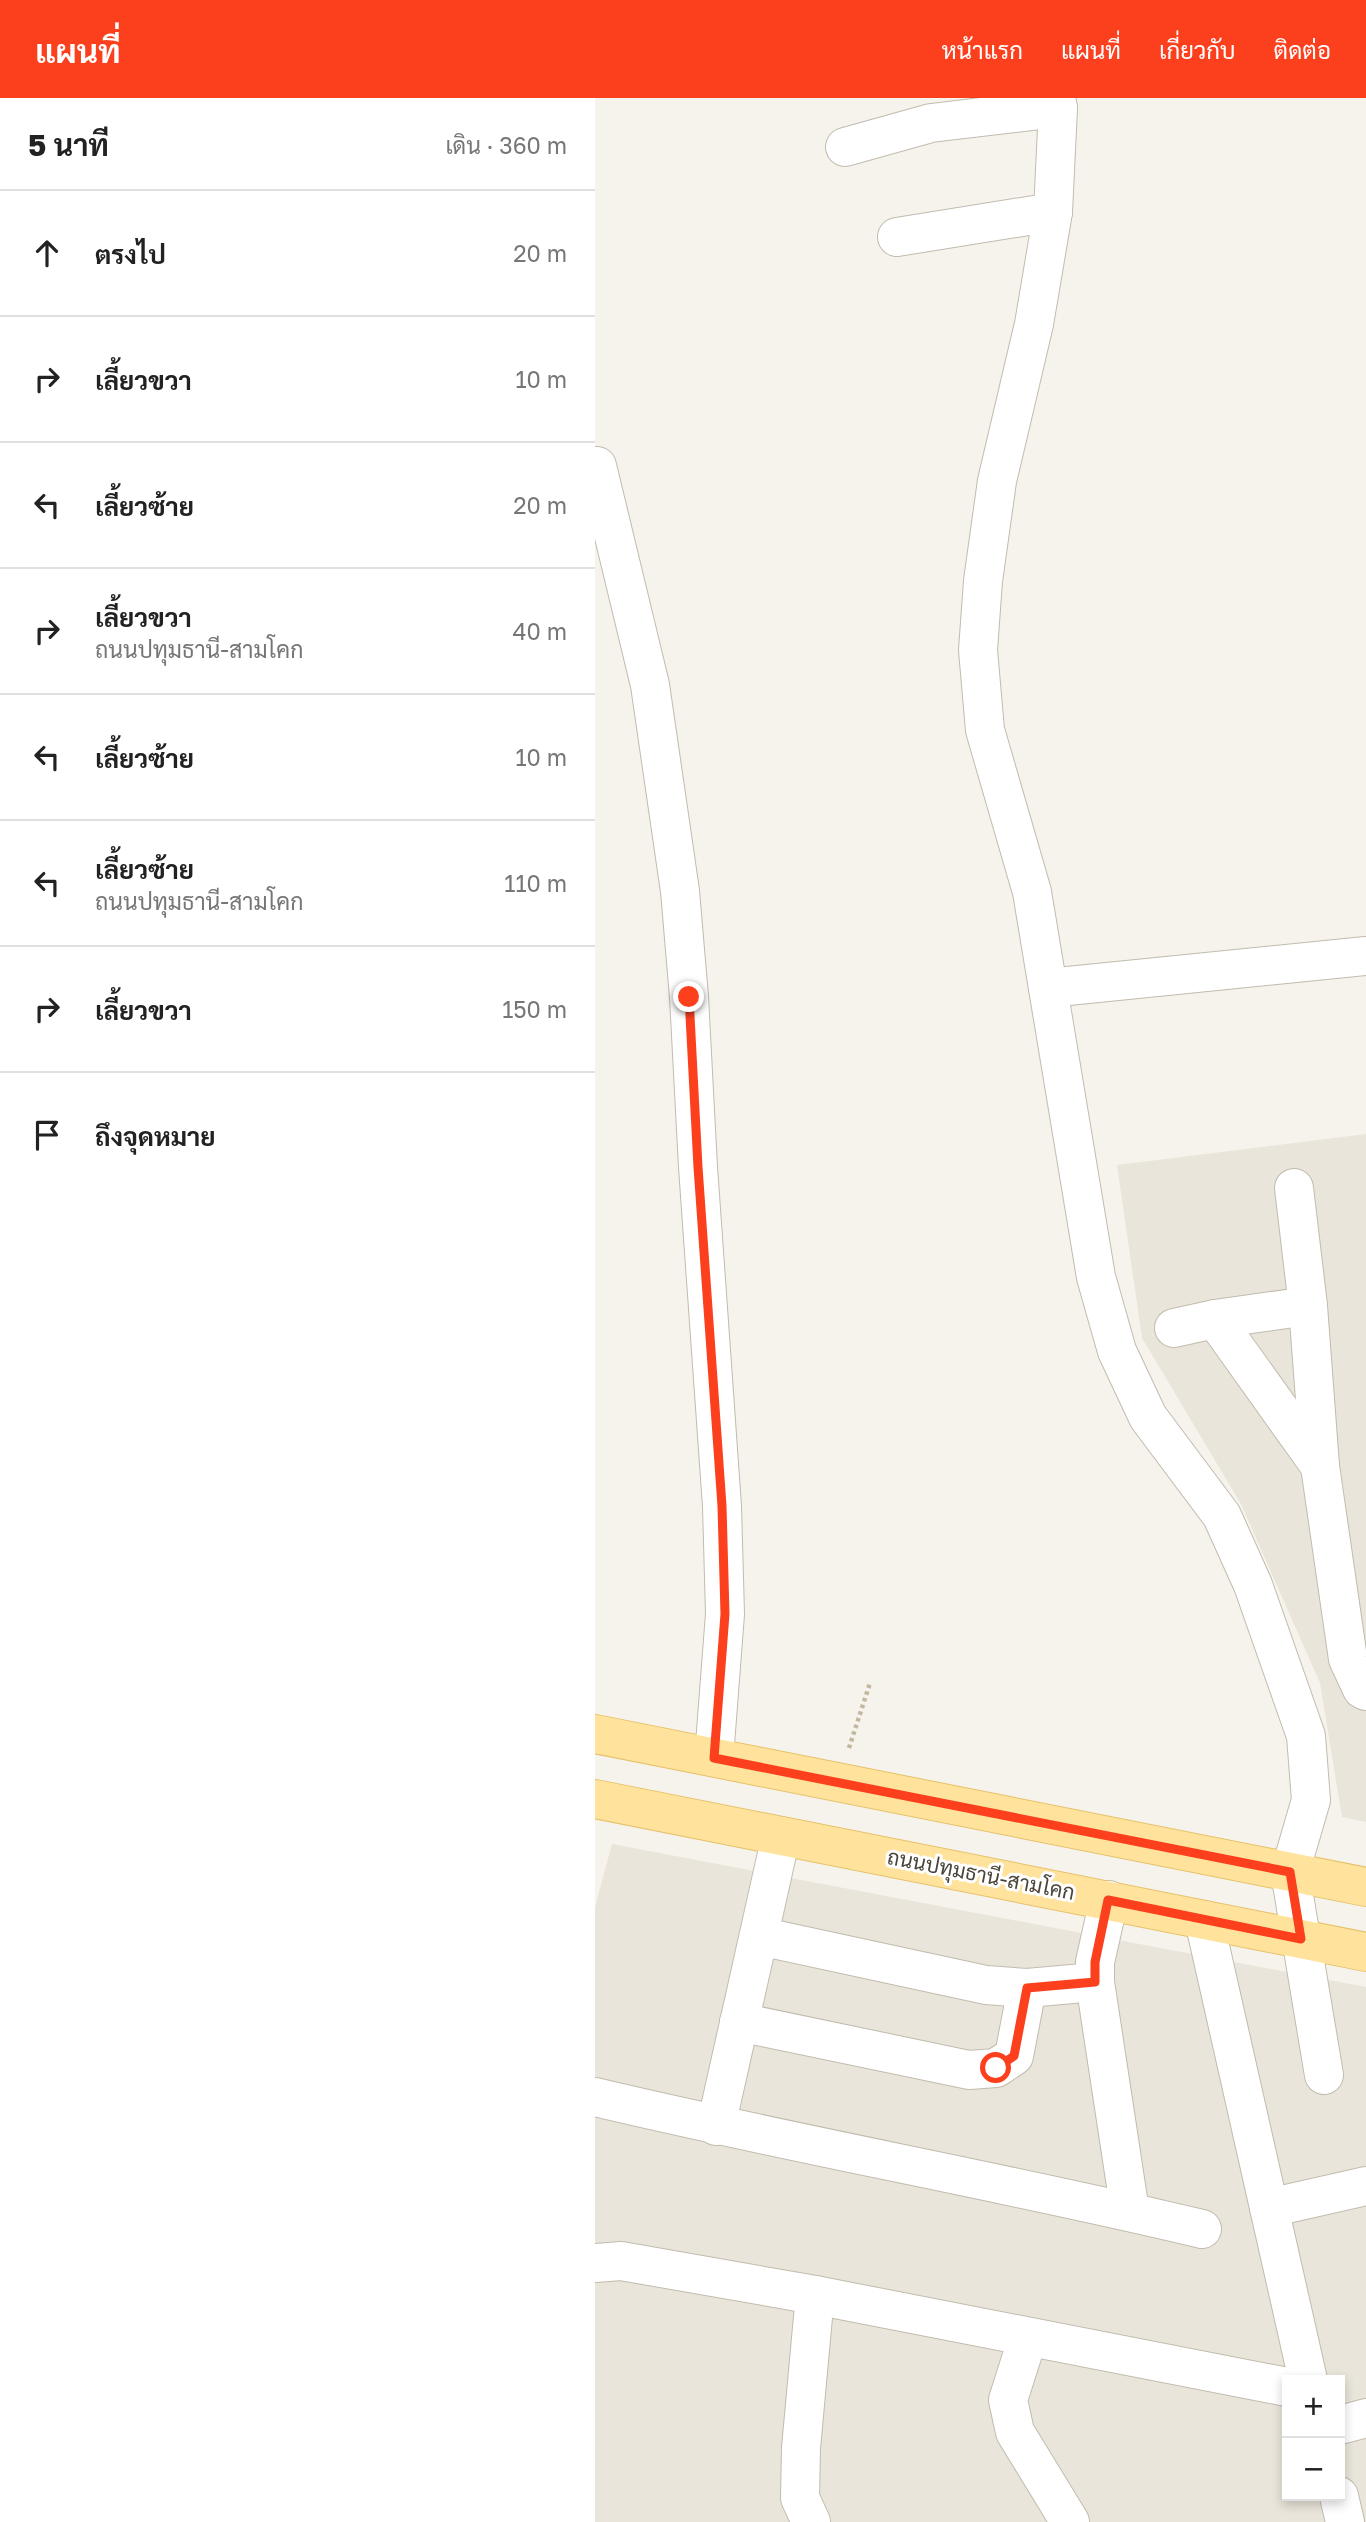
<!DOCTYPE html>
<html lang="th">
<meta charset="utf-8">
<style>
body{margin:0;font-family:"Golos Text",Sarabun,sans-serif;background:#f2f2f2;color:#222}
.controls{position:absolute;right:21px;bottom:21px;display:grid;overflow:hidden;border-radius:0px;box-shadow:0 4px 10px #0003}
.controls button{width:63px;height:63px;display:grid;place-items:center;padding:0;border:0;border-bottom:2px solid #e0e0e0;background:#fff;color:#222;font:35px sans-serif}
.stop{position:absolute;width:21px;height:21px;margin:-16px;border:5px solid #fc3f1d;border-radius:50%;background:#fff}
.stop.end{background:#fc3f1d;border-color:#fff;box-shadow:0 2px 7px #0008}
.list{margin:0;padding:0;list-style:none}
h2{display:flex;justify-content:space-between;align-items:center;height:91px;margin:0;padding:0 28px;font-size:30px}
h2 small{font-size:23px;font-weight:400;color:#767676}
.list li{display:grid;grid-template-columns:46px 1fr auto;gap:21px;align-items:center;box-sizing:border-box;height:126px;padding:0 28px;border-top:2px solid #e0e0e0}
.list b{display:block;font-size:26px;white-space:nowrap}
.list p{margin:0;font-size:23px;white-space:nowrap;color:#767676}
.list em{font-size:23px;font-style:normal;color:#767676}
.icon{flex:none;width:38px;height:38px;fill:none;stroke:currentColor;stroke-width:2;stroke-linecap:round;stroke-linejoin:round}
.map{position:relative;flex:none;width:771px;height:2424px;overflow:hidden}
header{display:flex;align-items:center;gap:42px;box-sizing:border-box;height:98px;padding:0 35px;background:#fc3f1d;color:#fff}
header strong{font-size:33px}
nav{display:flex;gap:38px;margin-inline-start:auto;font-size:24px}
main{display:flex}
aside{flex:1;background:#fff}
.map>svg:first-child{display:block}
</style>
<header>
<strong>แผนที่</strong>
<nav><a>หน้าแรก</a><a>แผนที่</a><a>เกี่ยวกับ</a><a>ติดต่อ</a></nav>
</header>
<main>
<aside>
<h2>5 นาที<small>เดิน · 360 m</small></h2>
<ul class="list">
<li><svg class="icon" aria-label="ahead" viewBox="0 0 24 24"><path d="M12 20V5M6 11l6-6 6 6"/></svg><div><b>ตรงไป</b></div><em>20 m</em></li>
<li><svg class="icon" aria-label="right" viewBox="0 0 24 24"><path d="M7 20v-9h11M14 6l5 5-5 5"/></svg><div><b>เลี้ยวขวา</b></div><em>10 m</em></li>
<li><svg class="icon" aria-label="left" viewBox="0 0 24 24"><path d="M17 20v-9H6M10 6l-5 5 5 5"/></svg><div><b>เลี้ยวซ้าย</b></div><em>20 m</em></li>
<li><svg class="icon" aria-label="right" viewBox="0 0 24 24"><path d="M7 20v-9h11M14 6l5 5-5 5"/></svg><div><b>เลี้ยวขวา</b><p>ถนนปทุมธานี-สามโคก</p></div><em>40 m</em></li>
<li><svg class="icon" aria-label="left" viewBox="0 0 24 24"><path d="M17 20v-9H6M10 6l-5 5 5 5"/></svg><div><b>เลี้ยวซ้าย</b></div><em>10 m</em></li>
<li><svg class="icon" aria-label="left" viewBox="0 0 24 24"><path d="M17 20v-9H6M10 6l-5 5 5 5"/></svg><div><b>เลี้ยวซ้าย</b><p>ถนนปทุมธานี-สามโคก</p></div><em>110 m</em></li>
<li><svg class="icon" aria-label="right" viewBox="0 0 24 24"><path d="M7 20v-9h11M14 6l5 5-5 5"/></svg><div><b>เลี้ยวขวา</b></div><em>150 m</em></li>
<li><svg class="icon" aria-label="arrive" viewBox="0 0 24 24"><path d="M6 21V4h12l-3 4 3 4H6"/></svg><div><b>ถึงจุดหมาย</b></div></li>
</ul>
</aside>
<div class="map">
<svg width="771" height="2424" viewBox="0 0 771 2424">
<rect width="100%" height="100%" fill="#f6f3ec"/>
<g fill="#eae5da" fill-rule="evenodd">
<path d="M771,1036V1724L747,1719L725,1585L646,1406L547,1240L522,1067Z"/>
<path d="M17,1746L771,1889V2424H0V1809ZM692,2282H745V2398H692Z"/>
</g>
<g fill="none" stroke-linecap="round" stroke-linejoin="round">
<defs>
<g id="minor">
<path d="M461,0L463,10L458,114L439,226L402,383L388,483L383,552L390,632L437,794L501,1179L522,1253L553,1319L627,1418L658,1487L711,1638L716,1702L695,1774L729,1977"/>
<path d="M250,49L336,25L463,10"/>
<path d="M302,139L458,114"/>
<path d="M2,368L55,587L85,793L94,899L103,1069L127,1408L130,1516L119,1659"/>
<path d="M453,890L771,858"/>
<path d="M699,1090L713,1208L725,1368L753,1561L767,1591L771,1593"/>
<path d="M620,1221L725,1368"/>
<path d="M579,1230L620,1221L713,1208"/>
<path d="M514,1802L500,1864V1884L535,2114"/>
<path d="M609,1822L713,2282"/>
<path d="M164,1838L391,1887L432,1890L500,1884"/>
<path d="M144,1924L374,1972L401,1970L419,1958L432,1890"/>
<path d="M0,1999C201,2047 406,2083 607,2131"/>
<path d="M121,2028L186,1738"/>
<path d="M674,2110L771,2088"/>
<path d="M0,2165L26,2163L220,2197L692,2289"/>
<path d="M433,2239L413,2302L420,2334L475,2424"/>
<path d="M745,2327L771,2320"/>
<path d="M744,2398L750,2424"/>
<path d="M216,2424L205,2400L206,2350L220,2197"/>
</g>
<g id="major">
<path d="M0,1636L771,1789"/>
<path d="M0,1701L771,1854"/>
</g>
</defs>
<use href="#minor" stroke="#c2bbae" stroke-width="40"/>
<use href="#major" stroke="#e6c16a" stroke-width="40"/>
<path stroke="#c4b79f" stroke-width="4.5" stroke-dasharray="3.5 3.5" stroke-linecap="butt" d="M254,1650L275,1585"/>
<use href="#minor" stroke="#fff" stroke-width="38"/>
<use href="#major" stroke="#ffe39c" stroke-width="38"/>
</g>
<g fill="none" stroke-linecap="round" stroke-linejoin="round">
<path stroke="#fc3f1d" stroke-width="9" d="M94,899L103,1069L127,1408L130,1516L119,1660L695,1774L706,1841L513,1802L500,1864V1884L432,1890L419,1958L401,1970"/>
</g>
<g text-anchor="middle" stroke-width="6" stroke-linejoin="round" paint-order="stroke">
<g font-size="21" fill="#4b4439" stroke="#fff">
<text transform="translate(386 1777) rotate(11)" y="7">ถนนปทุมธานี-สามโคก</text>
</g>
</g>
</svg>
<div class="controls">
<button>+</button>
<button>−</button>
</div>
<div class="stop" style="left:401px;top:1970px"></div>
<div class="stop end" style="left:94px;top:899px"></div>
</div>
</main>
